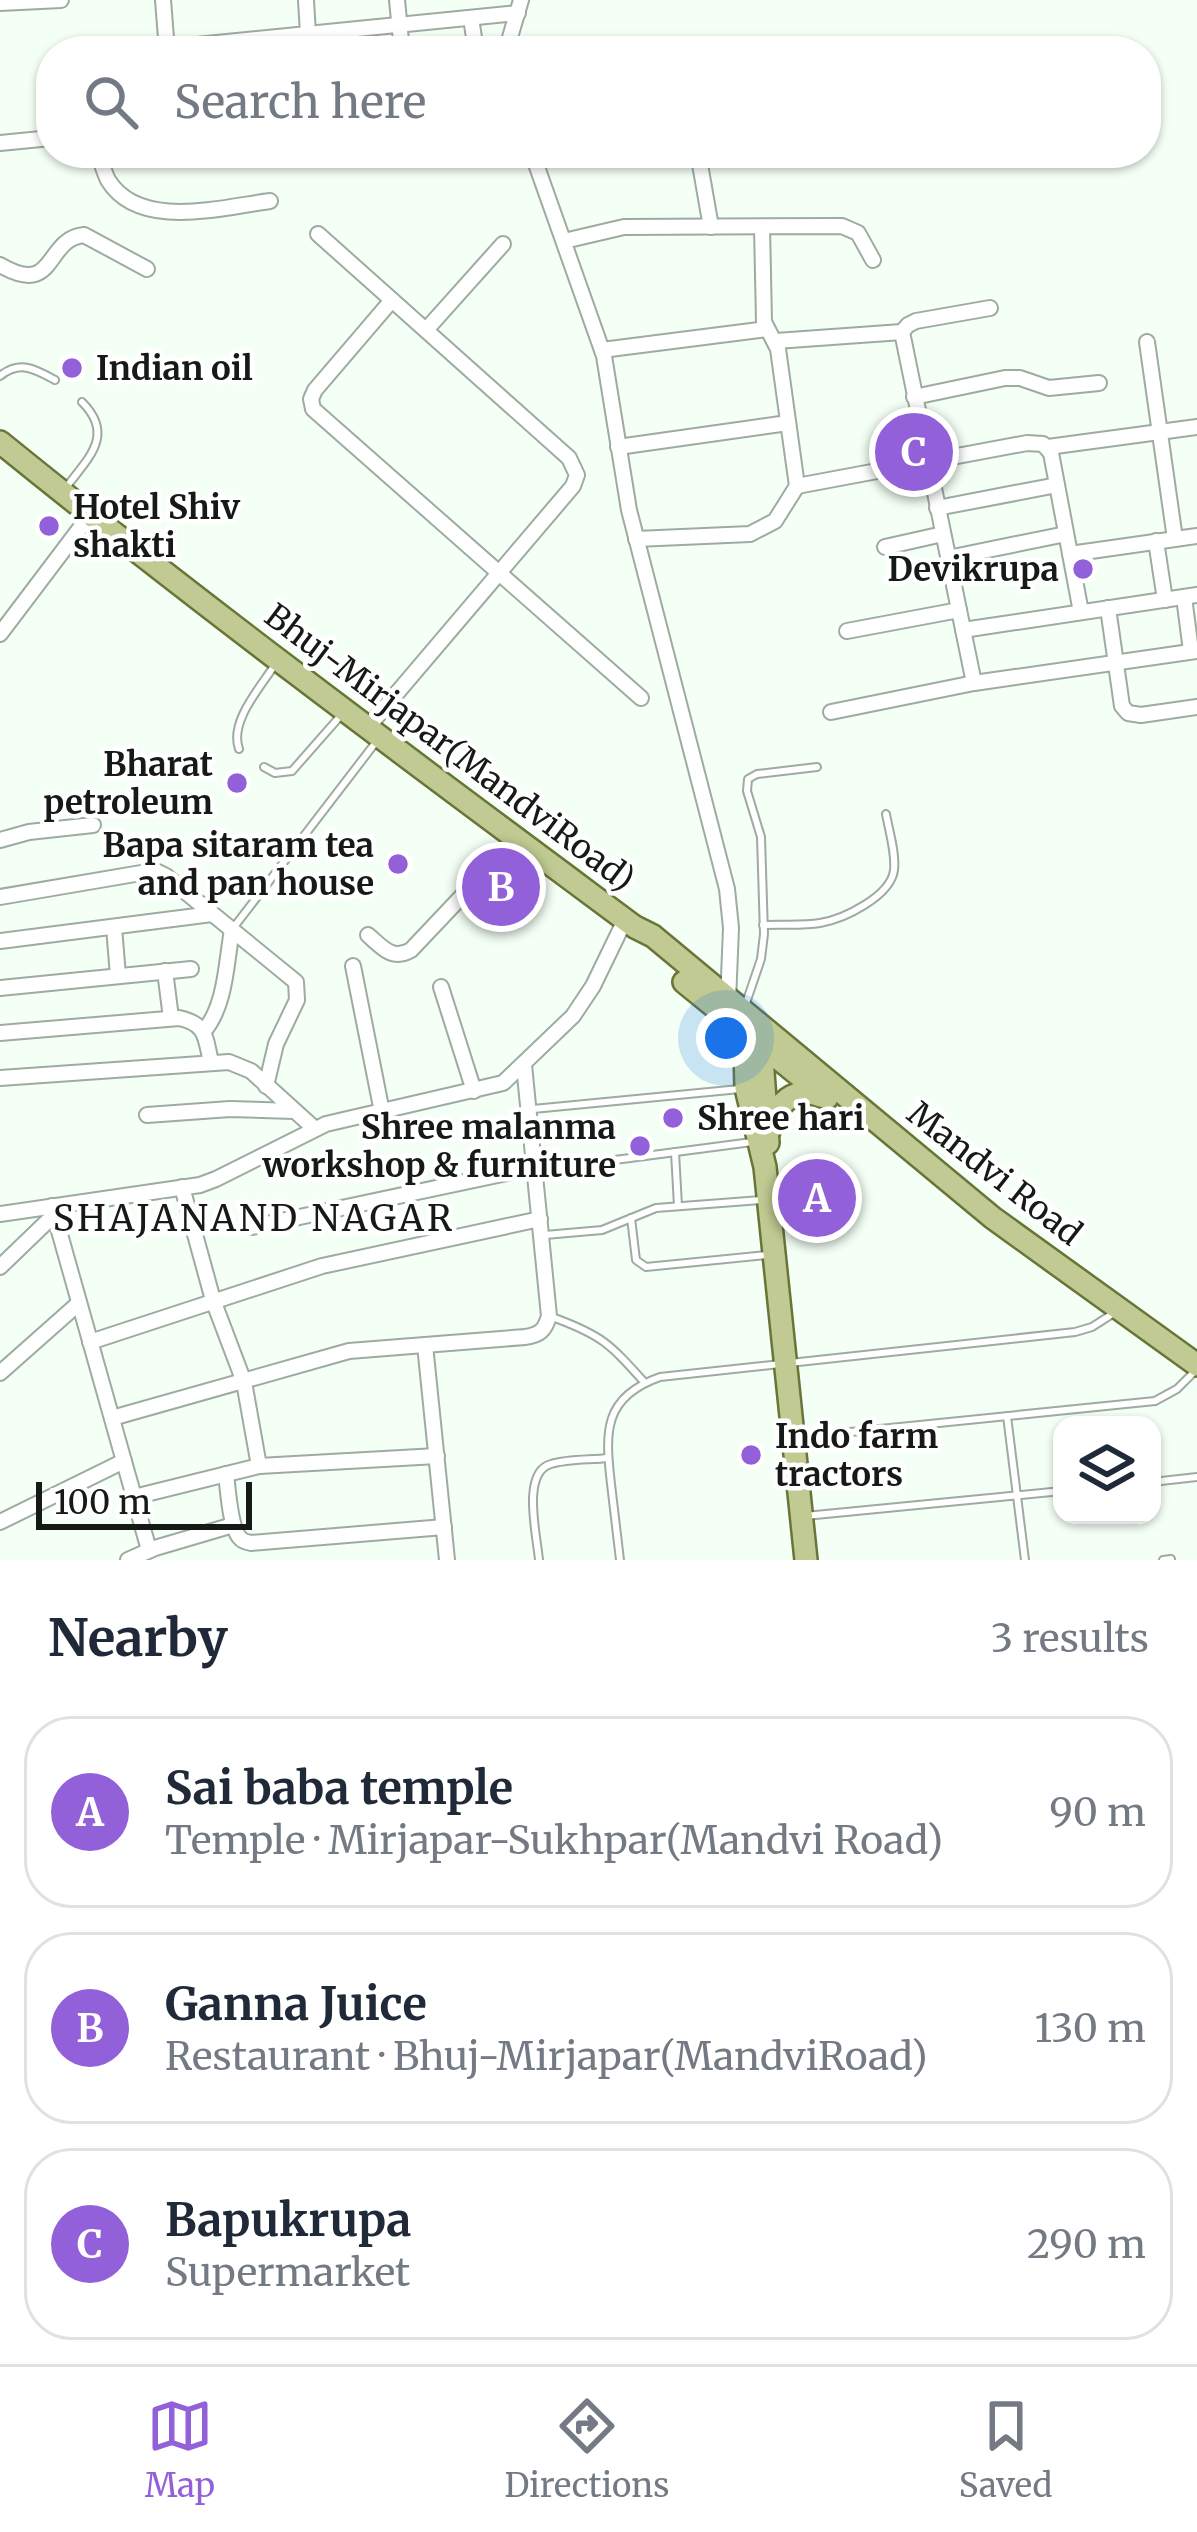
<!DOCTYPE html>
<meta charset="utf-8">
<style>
body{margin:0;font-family:Merriweather,serif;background:#f2f2f3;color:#1f2937}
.controls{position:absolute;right:36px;bottom:36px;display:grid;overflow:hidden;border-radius:24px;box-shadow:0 3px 9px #0004}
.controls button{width:108px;height:108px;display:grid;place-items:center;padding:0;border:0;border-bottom:3px solid #e0e1e3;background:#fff;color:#1f2937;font:60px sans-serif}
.scale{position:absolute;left:36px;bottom:30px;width:216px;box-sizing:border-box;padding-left:12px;border:6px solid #151a16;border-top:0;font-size:33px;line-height:42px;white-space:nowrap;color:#151a16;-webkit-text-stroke:9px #fff;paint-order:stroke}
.you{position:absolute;left:726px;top:1038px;width:42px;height:42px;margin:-30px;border:9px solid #fff;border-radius:50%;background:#1a73e8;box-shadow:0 0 0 18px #1a73e833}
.badge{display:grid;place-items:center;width:78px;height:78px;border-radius:50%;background:#9260d9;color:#fff;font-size:39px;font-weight:700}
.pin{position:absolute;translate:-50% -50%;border:6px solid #fff;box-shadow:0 3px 12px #0006}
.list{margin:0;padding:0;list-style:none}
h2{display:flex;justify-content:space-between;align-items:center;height:156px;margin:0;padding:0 48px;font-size:51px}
h2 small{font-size:39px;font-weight:400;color:#747a83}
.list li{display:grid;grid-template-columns:78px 1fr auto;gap:36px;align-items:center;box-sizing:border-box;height:192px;margin:0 24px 24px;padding:0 24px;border:3px solid #e0e1e3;border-radius:48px}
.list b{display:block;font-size:45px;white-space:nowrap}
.list p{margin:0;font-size:39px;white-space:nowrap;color:#747a83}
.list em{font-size:39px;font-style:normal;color:#747a83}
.icon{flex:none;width:66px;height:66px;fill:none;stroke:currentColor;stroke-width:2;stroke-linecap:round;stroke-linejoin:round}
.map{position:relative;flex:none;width:1197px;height:1560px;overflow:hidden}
.search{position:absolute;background:#fff;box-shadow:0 3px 9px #0004;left:36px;right:36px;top:36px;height:132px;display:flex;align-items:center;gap:30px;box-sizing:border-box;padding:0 42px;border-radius:48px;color:#747a83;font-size:45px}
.sheet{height:804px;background:#fff}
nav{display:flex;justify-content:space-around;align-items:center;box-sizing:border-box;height:168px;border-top:3px solid #e0e1e3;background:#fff;font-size:33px;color:#747a83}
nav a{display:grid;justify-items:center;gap:6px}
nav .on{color:#9260d9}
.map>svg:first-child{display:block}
</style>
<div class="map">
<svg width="1197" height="1560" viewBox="0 0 1197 1560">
<rect width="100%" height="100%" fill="#f4fff5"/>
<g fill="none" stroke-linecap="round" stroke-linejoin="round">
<defs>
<g id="lane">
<path d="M0,376C20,360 35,369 55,380"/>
<path d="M64,490C87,459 116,436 82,402"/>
<path d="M239,749C229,721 261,687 276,663"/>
<path d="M264,767L275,773L292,771L343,713"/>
<path d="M763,925C782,924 802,926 820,923C844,919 891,896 894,870C896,853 889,831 886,814"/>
<path d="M234,927L376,742"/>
<path d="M746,1003L761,959L764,934L761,837L747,791L748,779L757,774L817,767"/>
<path d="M533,1109L740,1089"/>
<path d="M675,1152L678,1206"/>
<path d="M607,1161L752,1142"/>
<path d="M631,1218L636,1260L646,1267L767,1255"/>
<path d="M545,1235L602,1230L656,1208L761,1200"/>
<path d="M552,1317C602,1335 610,1344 645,1383"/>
<path d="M1007,1416L1025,1560"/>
<path d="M801,1437L1155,1401L1177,1389L1195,1371"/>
<path d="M1152,1482L1197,1477"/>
<path d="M805,1516L1062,1491"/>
<path d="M539,1560C537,1536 521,1472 551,1464C568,1459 590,1460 608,1458"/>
<path d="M620,1560C617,1535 614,1510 611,1484C605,1432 603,1397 660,1377L1075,1332L1092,1327L1117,1311"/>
<path d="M1163,1560L1171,1559"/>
</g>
<g id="street">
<path d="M163,0L167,51"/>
<path d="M306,0L309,51"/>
<path d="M397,0L402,51"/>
<path d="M0,3L61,0"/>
<path d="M471,18L476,51"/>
<path d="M167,48L518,13"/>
<path d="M506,51L521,0"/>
<path d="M0,143L51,138"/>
<path d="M98,153C101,161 104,172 108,180C139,231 222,207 270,201"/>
<path d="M528,153L536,164L604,356L629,510L727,889L731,928L728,1001"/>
<path d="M698,153L711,227"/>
<path d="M318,234L569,458L577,475L573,486L368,727"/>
<path d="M564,241L624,227L842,226L858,233L873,260"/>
<path d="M0,265C57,298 44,239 84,235L147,269"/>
<path d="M392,300L315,390L311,399L313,409L641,698"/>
<path d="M426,330L503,244"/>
<path d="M776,341L902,332"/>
<path d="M1147,342L1175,539"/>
<path d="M602,350L767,329"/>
<path d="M914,397L1005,378H1020L1049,388L1099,383"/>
<path d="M618,447L788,423"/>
<path d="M1048,447L1197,427"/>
<path d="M797,486L1027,443L1043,444L1051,453L1081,612"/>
<path d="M937,508L1057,485"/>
<path d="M636,539L750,534L775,521L797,486L778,349L764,322L762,227"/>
<path d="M1156,541L1165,600"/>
<path d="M885,547L943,534"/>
<path d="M1070,554L1197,536"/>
<path d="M948,558L1066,534"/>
<path d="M1184,597L1191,651"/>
<path d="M1108,608L1122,706L1128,713L1141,715L1197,707"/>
<path d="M963,630L1197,595"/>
<path d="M847,631L959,610"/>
<path d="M0,634L90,515"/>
<path d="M974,683L902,332L908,325L916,321L990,308"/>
<path d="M831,712L974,683L1197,651"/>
<path d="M0,840L29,832L93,825"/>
<path d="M0,897L141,873L158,872L166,876L296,982L297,1000L276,1044L266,1086"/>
<path d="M114,927L118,976"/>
<path d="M368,935C382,947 392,961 411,950L516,839"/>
<path d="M0,941L212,914"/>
<path d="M353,966L382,1112"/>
<path d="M165,971L171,1018"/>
<path d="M441,987L474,1091"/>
<path d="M0,988L191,969"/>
<path d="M204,1031C226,1005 226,963 232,930"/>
<path d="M0,1033L179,1018C207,1024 205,1037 211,1062"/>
<path d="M0,1078L229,1062L251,1071L315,1129"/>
<path d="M147,1115L230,1109L294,1111"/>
<path d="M182,1187L213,1300L244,1382L259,1466"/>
<path d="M52,1206L149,1550"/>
<path d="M0,1214L200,1185L216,1179L326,1124L503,1083L573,1016L593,986L625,920"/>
<path d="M252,1227L535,1167"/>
<path d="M0,1267L55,1214"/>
<path d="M90,1342L322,1266L540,1219"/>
<path d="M425,1345L447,1560"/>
<path d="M0,1373L79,1303"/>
<path d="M112,1418L349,1351L525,1337C540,1335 545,1330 549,1316L524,1065"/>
<path d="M226,1474C228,1489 230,1530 241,1539C244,1542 248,1542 251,1543L444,1527"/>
<path d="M134,1497L259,1466L437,1456"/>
<path d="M0,1522L124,1461"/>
<path d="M128,1560L155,1548L233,1525"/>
</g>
<g id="primary">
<path d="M0,442C207,610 421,768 635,927L653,936L993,1218L1197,1365"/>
<path d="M684,982L827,1098"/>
<path d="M744,1013L746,1088L765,1167L806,1560"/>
<path d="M761,1043L768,1143"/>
<path d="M770,1129C777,1103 793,1086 821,1096"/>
</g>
</defs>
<use href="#lane" stroke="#9eaba0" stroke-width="10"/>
<use href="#street" stroke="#9eaba0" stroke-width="18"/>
<use href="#primary" stroke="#697538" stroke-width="26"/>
<use href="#lane" stroke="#fff" stroke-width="6"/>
<use href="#street" stroke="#fff" stroke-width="14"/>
<use href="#primary" stroke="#c0ca92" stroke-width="21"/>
</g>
<g fill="#9260d9" stroke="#fff" stroke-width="4.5">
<circle cx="72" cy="368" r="12"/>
<circle cx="49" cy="526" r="12"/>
<circle cx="1083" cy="569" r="12"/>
<circle cx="237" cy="783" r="12"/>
<circle cx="398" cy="864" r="12"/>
<circle cx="673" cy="1118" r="12"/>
<circle cx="640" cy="1146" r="12"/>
<circle cx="751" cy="1455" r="12"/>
</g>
<g text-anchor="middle" stroke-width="9" stroke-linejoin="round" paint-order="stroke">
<g font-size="33" font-weight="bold" fill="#151a16" stroke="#fff" text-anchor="start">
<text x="96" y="380">Indian oil</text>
<text x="73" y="519">Hotel Shiv<tspan x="73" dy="38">shakti</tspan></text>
<text x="1059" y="581" text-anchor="end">Devikrupa</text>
<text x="213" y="776" text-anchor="end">Bharat<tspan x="213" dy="38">petroleum</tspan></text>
<text x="374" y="857" text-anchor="end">Bapa sitaram tea<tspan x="374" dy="38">and pan house</tspan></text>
<text x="697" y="1130">Shree hari</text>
<text x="616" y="1139" text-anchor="end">Shree malanma<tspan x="616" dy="38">workshop &amp; furniture</tspan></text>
<text x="775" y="1448">Indo farm<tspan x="775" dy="38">tractors</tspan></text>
</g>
<g font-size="33" fill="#151a16" stroke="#fff">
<text transform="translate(450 747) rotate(37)" y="12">Bhuj-Mirjapar(MandviRoad)</text>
<text transform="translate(995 1173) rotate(38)" y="12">Mandvi Road</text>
</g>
<g font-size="36" letter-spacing="3" fill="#151a16" stroke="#fff">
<text x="254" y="1231">SHAJANAND NAGAR</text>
</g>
</g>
</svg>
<div class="controls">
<button><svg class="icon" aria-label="layers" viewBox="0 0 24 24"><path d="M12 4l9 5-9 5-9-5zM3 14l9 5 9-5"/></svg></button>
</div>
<div class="scale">100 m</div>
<div class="you"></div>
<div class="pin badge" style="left:817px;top:1198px">A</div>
<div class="pin badge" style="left:501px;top:887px">B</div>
<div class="pin badge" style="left:914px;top:452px">C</div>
<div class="search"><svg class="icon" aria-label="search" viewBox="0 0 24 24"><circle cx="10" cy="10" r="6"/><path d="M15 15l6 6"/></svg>Search here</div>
</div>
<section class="sheet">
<h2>Nearby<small>3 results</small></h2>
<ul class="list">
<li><span class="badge">A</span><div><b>Sai baba temple</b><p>Temple · Mirjapar-Sukhpar(Mandvi Road)</p></div><em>90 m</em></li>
<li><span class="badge">B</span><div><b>Ganna Juice</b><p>Restaurant · Bhuj-Mirjapar(MandviRoad)</p></div><em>130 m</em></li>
<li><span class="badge">C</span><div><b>Bapukrupa</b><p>Supermarket</p></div><em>290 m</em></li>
</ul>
</section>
<nav>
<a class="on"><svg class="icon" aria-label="map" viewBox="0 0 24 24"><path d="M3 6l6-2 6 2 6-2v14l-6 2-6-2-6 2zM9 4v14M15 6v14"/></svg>Map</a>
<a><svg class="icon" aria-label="directions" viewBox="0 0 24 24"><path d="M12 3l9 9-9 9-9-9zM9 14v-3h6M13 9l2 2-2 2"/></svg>Directions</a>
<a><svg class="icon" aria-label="saved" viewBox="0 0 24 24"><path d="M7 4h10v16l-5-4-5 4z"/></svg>Saved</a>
</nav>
